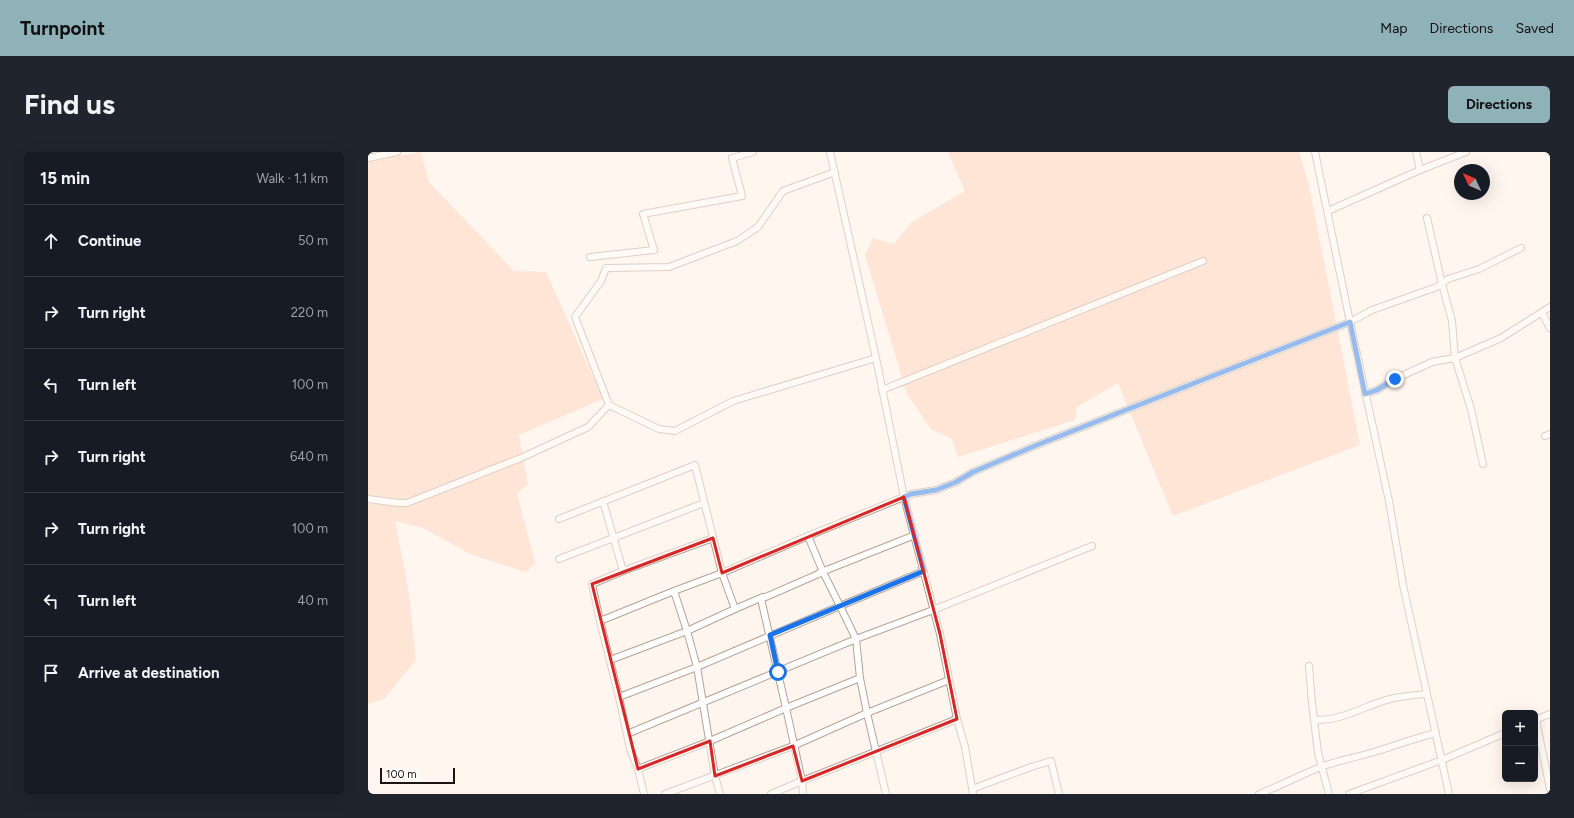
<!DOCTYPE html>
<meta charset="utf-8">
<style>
body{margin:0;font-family:Figtree,sans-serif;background:#20242c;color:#f1f3f6}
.controls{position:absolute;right:12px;bottom:12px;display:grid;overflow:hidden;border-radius:6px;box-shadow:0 4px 16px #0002}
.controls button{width:36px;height:36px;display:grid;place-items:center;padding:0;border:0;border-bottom:1px solid #363941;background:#171b24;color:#f1f3f6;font:20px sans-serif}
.compass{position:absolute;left:1086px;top:12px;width:36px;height:36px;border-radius:50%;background:#171b24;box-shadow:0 4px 16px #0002;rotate:314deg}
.scale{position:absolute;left:12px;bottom:10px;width:75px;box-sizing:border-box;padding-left:4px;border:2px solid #1c140f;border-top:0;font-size:11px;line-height:14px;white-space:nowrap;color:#1c140f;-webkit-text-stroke:3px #fff;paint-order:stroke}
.stop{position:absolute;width:12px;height:12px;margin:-9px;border:3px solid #1a73e8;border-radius:50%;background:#fff}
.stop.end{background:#1a73e8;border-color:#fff;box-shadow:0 1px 4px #0008}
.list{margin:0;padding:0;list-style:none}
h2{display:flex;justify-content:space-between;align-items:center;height:52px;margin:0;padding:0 16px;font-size:17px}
h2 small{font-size:13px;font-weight:400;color:#9ea1a6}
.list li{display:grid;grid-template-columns:26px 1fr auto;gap:12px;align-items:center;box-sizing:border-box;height:72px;padding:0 16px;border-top:1px solid #363941}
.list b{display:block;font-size:15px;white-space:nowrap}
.list em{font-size:13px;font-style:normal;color:#9ea1a6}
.icon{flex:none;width:22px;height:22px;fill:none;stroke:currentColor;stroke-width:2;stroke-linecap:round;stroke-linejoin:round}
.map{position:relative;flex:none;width:1182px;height:642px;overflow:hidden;border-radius:6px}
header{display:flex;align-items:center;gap:24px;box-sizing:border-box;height:56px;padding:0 20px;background:#8fb2b9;color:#111}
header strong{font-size:19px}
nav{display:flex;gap:22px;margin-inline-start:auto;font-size:14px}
.intro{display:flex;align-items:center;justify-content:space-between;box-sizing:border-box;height:96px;padding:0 24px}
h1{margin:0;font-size:28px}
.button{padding:10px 18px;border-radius:6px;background:#8fb2b9;color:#111;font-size:14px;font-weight:700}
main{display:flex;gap:24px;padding:0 24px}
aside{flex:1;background:#171b24;border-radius:6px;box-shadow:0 4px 16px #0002}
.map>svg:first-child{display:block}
</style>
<header>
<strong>Turnpoint</strong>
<nav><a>Map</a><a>Directions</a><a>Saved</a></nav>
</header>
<div class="intro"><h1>Find us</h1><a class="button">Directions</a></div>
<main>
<aside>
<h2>15 min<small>Walk · 1.1 km</small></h2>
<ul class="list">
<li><svg class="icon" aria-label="ahead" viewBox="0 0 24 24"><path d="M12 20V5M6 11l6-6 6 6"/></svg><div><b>Continue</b></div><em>50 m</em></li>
<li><svg class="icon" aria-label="right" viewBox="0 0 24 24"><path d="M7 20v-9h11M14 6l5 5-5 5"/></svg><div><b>Turn right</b></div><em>220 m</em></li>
<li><svg class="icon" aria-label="left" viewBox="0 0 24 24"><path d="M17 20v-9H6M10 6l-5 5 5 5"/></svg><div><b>Turn left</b></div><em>100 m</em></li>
<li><svg class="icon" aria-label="right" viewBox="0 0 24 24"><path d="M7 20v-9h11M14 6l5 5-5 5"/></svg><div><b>Turn right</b></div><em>640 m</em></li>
<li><svg class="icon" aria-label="right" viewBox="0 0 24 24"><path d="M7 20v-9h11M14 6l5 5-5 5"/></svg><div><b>Turn right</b></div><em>100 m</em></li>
<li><svg class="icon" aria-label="left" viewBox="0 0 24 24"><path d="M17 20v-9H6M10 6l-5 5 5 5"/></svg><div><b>Turn left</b></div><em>40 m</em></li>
<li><svg class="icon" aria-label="arrive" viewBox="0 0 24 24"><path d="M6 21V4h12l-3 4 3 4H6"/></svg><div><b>Arrive at destination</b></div></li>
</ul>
</aside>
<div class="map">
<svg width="1182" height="642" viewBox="0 0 1182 642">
<rect width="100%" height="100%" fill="#fff5ef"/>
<g fill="#fed1b5">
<path d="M53,0L61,30L146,119L178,120L235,247L151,283L160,332L149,341L167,411L158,420L104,403L55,376L27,369L41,441L48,508L16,547L0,552V9Z"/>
<path d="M580,0H931L941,33L992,293L805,364L750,231L709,255L707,268L590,305L584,287L563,277L539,242L497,103L505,86L526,92L544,70L597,39Z"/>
</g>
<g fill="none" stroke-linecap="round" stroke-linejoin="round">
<defs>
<g id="minor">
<path d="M462,0L508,206L536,345L572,482L589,567L597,595L605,642"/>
<path d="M947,0L982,170L1021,349L1035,433L1081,642"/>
<path d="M1048,0L1052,18"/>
<path d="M0,6L29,0"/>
<path d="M467,20L415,39L390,75L369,89L301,115L238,116L233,129L207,165L241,253L291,277L307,279L365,249L508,206"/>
<path d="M960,59L1052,18L1098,0"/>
<path d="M222,105L286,98L275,62L374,44L364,6L385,0"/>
<path d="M1174,161L1182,176"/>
<path d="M514,238L835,109"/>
<path d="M997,242L1009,238L1027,227L1064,210L1087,206L1133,186L1182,155"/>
<path d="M1177,284L1182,282"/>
<path d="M1115,312L1103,257L1087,206L1084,169L1074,132L1080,127L1111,117L1153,96"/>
<path d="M0,347L31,351H39L155,305L220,275L241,253"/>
<path d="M235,349L255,419L345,386"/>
<path d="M191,367L327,313L354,421L440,384L543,342L568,338L588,330L605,320L669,293L982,170L1004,158L1066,136L1074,132L1059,66"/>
<path d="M440,384L455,420"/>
<path d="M191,407L336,351"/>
<path d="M451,421L547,383"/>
<path d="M367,457L395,445"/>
<path d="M232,469L224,432L255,419"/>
<path d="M242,508L319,479L306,439L232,469L251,545L329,515L319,479L367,457L354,421L306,439"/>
<path d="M941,514L944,551L950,601L961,642"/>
<path d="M492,526L488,487L565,458L724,394"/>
<path d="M251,545L262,597L270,617L276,642"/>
<path d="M946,567C968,572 1000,552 1022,547C1034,544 1047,543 1059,542"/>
<path d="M1167,568L1182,562"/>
<path d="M1168,568L1182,637"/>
<path d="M259,582L488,487L472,454L556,419"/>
<path d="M270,617L342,589L418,556L434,629L403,642"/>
<path d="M604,637L663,615L683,609L691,642"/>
<path d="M297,642L425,594L499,561L581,528"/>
<path d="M352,642L347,624L329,515L472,454L455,420L393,447L418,556L492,526L499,561L518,642"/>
<path d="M435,642L434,629L589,567"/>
<path d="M891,642C912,634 932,623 953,615C971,608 991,605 1009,599C1029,593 1047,586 1068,581"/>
<path d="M981,642L1074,608L1137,581"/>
</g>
</defs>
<use href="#minor" stroke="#b8a295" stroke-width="8"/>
<use href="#minor" stroke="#fff" stroke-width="6"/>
</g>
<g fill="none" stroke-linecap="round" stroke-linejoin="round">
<path stroke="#1a73e8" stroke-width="5" d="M410,520L402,483L556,419L536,345L543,342L568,338L588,330L605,320L669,293L982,170L997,242L1009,238L1027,227"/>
</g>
<path d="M0 0H1182V642H0ZM536,345L572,482L589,567L434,629L425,594L347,624L342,589L270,617L224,432L345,386L354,421Z" fill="#fff5ef" fill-opacity=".55" fill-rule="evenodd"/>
<path fill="none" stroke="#d62828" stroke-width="3" stroke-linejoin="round" d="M536,345L572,482L589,567L434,629L425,594L347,624L342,589L270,617L224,432L345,386L354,421Z"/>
</svg>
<div class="controls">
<button>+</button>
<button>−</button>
</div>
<svg class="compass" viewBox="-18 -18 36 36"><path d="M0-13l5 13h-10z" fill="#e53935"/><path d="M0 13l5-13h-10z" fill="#9ea1a6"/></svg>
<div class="scale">100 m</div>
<div class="stop" style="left:410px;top:520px"></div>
<div class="stop end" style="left:1027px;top:227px"></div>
</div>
</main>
